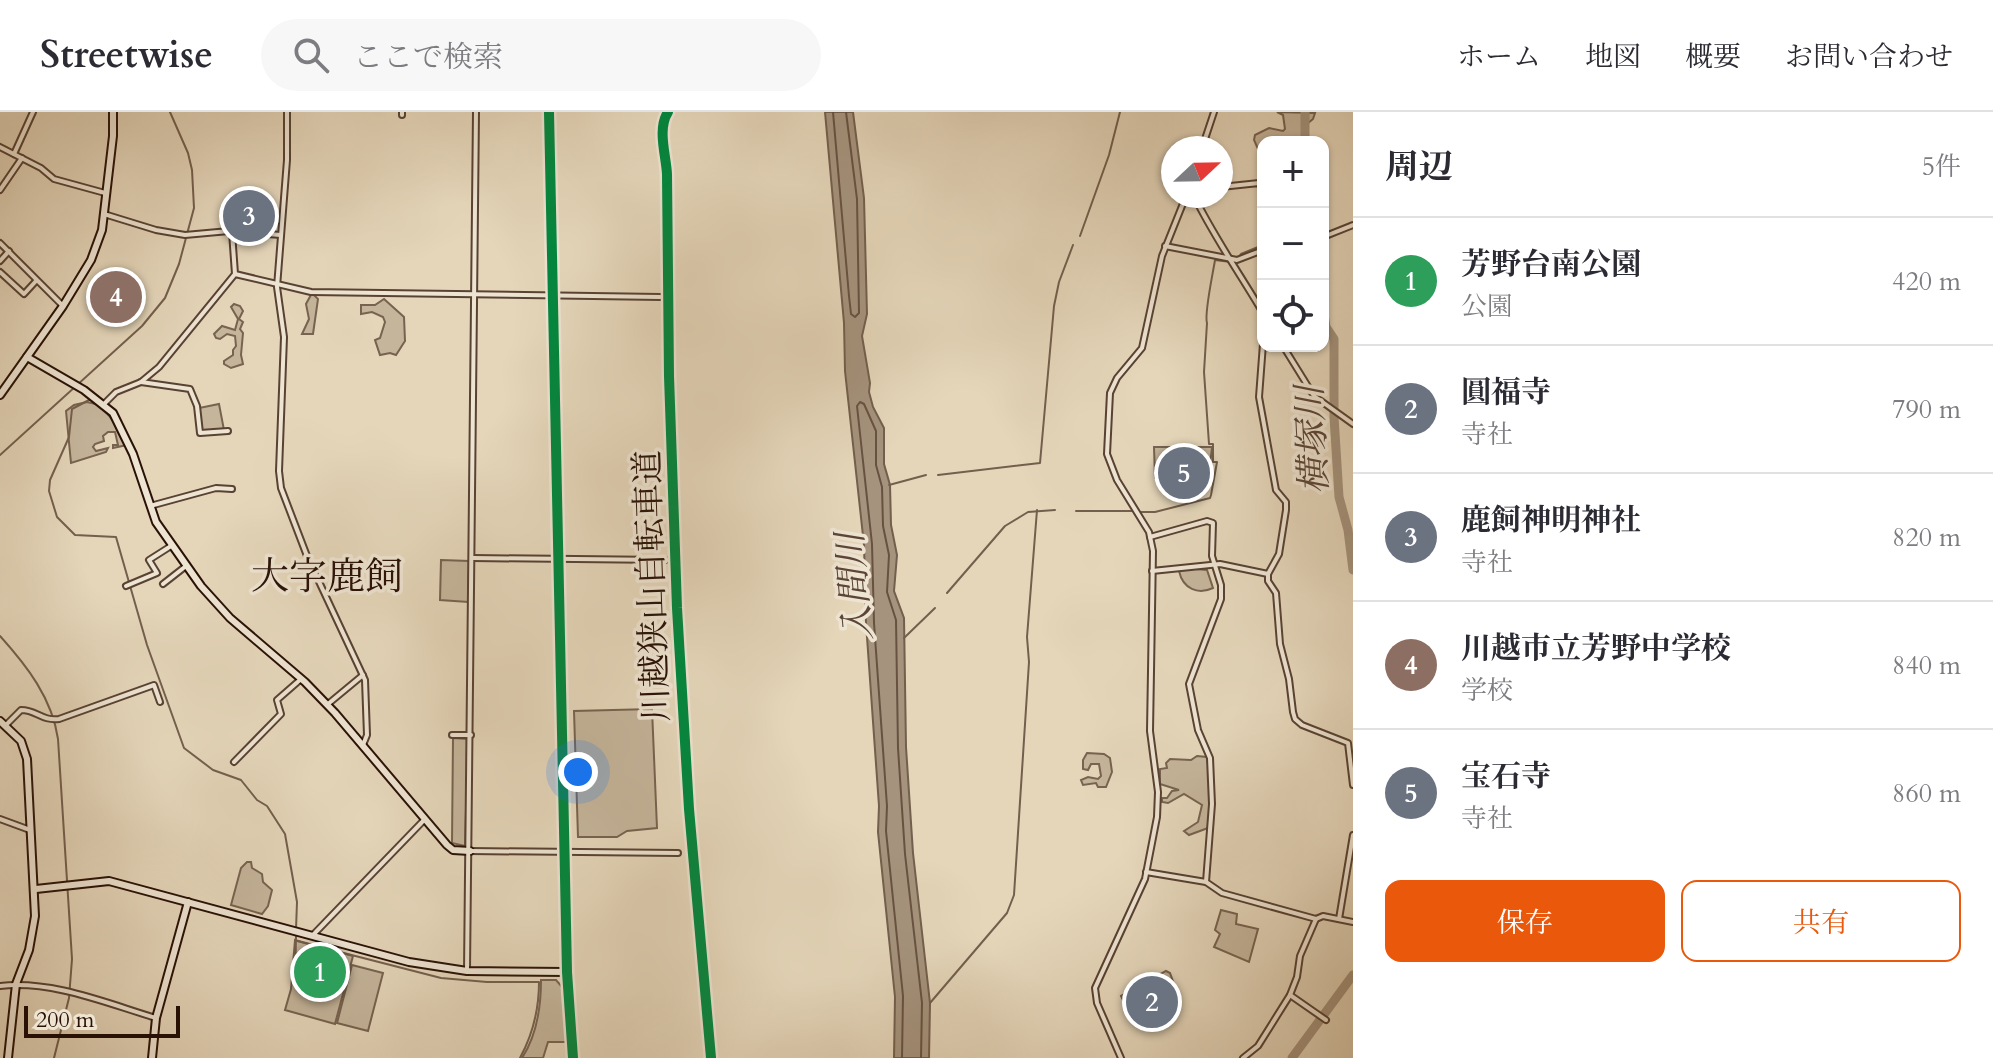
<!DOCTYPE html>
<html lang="ja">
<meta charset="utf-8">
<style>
body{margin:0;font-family:Cardo,"Noto Serif JP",serif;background:#f7f7f7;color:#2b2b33}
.controls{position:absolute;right:24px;top:24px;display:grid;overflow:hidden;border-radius:16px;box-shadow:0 2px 6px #0004}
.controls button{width:72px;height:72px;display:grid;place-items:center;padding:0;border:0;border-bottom:2px solid #e1e1e2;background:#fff;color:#2b2b33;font:40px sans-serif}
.compass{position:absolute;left:1161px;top:24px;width:72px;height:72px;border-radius:50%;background:#fff;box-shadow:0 2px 6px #0004;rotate:68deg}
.scale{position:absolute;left:24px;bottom:20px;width:156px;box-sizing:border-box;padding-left:8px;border:4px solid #291106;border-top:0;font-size:22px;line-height:28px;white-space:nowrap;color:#291106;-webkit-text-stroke:6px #eee4d2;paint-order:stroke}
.you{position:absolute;left:578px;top:660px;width:28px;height:28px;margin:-20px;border:6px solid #fff;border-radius:50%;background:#1a73e8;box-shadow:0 0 0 12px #1a73e833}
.badge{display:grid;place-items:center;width:52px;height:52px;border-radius:50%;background:#ea580c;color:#fff;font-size:26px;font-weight:700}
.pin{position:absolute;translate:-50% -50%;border:4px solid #fff;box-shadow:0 2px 8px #0006}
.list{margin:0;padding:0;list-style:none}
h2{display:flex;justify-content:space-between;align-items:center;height:104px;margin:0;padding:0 32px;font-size:34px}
h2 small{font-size:26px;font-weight:400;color:#7c7c81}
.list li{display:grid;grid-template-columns:52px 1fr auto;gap:24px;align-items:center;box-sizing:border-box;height:128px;padding:0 32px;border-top:2px solid #e1e1e2}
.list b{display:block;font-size:30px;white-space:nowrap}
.list p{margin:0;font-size:26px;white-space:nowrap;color:#7c7c81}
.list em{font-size:26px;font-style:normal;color:#7c7c81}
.actions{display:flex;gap:16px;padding:24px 32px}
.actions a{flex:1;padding:18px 0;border:2px solid #ea580c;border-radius:16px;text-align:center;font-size:28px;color:#ea580c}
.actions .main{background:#ea580c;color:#fff}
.icon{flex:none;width:44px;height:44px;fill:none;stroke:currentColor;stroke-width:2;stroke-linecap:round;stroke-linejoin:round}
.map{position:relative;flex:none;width:1353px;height:946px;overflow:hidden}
header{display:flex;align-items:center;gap:48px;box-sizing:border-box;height:112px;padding:0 40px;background:#fff;border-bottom:2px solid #e1e1e2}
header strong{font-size:38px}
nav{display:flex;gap:44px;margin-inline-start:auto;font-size:28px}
.search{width:560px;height:72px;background:#f7f7f7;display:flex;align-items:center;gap:20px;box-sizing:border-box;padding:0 28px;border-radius:44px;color:#7c7c81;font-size:30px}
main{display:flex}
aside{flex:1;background:#fff}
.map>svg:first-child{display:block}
</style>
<header>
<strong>Streetwise</strong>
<div class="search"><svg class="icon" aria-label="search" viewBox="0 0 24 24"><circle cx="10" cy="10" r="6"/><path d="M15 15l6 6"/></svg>ここで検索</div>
<nav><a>ホーム</a><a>地図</a><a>概要</a><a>お問い合わせ</a></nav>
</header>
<main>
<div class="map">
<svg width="1353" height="946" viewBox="0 0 1353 946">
<rect width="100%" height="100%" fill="#e5d6ba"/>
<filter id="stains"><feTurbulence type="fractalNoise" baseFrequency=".0025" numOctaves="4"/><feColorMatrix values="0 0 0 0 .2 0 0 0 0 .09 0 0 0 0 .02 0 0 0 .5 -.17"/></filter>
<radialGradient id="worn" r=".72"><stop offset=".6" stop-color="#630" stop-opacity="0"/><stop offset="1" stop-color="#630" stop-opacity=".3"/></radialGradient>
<g fill="#c5b59b" stroke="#776350" stroke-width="2">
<path d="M1277,0L1315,1L1313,7L1307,12L1308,29L1269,28L1263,30V35L1258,37L1254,28L1255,23L1269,16L1283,19L1285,17L1283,3Z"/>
<path d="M312,181L318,187L313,222H302L309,207L306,192Z"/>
<path d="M384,187L404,205L405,229L396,243L390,241L380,243L375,228L380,226L385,210L383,205L372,200L361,202V193H375Z"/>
<path d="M234,192L240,194L243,199L239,207L243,210L240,217L243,221L241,243L243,252L231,256L224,252V249L233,243V238L236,234L235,224L227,222L220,227L216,226L214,222L222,214L235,218L238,207L231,195Z"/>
<path d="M87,290L100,293L116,312L127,333L113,336V333H118L115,320H108L103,324L104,329L95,332L93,335L96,339L108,336L106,340L71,351L66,299L74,293Z"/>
<path d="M219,292L224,318L201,320L199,296Z"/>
<path d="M1154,335H1212L1210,353L1178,347L1174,368L1155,366Z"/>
<path d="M441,448L469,449L468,490L440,488Z"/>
<path d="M1185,456L1207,458L1213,476C1198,483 1183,477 1179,459Z"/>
<path d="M652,597L657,716L627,719L617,725H578L574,599Z"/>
<path d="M453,626L468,627L465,734L452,731Z"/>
<path d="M1087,641L1104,642L1110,646L1112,660L1106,675H1098L1096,671L1083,673L1081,668L1088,665L1098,667L1101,664L1099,652H1091L1088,658L1083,657V648Z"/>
<path d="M1197,644L1207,645L1210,667L1213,670L1208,716L1189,723L1184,719L1198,710L1202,693L1184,682L1168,691L1162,690V686H1167L1172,679L1179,678L1160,672V657L1167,656L1166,651L1170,647L1191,648Z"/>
<path d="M247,750H251L252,756L262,762L263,770L272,778L268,794L262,802L231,793L241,756Z"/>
<path d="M1221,798L1237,802L1236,812L1258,817L1249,850L1214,835L1220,822L1215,818Z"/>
<path d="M295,828L353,844L335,912L285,898L291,877Z"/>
<path d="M352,853L383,861L368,919L337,911Z"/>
<path d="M1166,859L1170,861L1180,889L1172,892L1169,888L1156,894L1154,888L1138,895L1135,888L1125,892L1121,884Z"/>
<path d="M541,868H556L563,876L568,930H548L543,946H522C537,923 541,895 541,868Z"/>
</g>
<path fill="#a5937d" stroke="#735f4d" stroke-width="2" d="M825,0H853L864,86L867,202L862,224L870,271L869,280L873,295L884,316V352L890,373L891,413L897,443L894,479L904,506L906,635L913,741L930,891L929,946H894L895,885L878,720L879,694L866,511L864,433L845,259L844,211Z"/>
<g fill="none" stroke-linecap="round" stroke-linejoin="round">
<g stroke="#675242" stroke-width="2">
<path d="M833,0L849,184L851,202L855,205L859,201L857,87L846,0"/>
<path d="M902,946L903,884L886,719L887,694L874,511L872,432L857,294L860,290L864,292L876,319V353L882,375L883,414L889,443L887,480L896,508L898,636L905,742L922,891L921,946"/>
</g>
<g stroke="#735f4d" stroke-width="2">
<path d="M1080,124L1109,43L1120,0"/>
<path d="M1237,147L1241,142L1263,133"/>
<path d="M89,288L72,297L69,325L50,368L49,379L57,405L75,423L116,425L147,533L184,636L213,658L241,668L257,688L267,694L285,722L297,790L296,817"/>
<path d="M0,343L142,214L165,186L179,152L194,96L192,58L188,41L170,0"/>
<path d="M938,363L1040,351L1054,194L1059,170L1073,133"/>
<path d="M889,373L926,363"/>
<path d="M1076,399H1133"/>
<path d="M1140,400H1155L1210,386L1211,383L1217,350H1213V332H1209L1204,260L1207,211C1204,202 1213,161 1215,148L1231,150"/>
<path d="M947,481L1005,414L1028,400L1055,398"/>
<path d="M0,524C27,554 52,586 58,627L72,847L69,886L54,946"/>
<path d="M904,526L935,496"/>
<path d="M296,824L295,872L302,874L308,871"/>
<path d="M297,829L441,866L487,870H539C539,897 533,922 520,946"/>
<path d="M930,891L1007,801L1014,783L1029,550L1027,525L1037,398"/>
</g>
<g stroke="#a5937d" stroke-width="9">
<path d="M1305,0V30"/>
<path d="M1323,197L1326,215L1334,227V305L1339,385L1348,418L1353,458"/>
<path d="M1292,946L1353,863"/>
</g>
<defs>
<g id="street">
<path d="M287,0V48L277,175L284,225L279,359L281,376L307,444L365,568L367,623L363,633"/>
<path d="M402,3V0"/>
<path d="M0,35L41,56L54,67L105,81"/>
<path d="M1202,36L1214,0"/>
<path d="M14,42L33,0"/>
<path d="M1221,75L1259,71L1263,77"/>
<path d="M0,78L22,46"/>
<path d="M1194,84C1214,125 1240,162 1263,201"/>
<path d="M104,102L156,118L185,123L229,119L281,123"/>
<path d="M1323,125L1353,113"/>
<path d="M0,131L63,194"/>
<path d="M1165,134L1237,148L1263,138"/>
<path d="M0,149L9,139"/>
<path d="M0,160L24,182L36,169"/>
<path d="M235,162L311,180L660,185"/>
<path d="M1263,232L1259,285L1276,378L1286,390V398L1279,442L1268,462V469L1276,481L1280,532L1289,567L1293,600L1295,607L1302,613L1348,631L1353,673"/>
<path d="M1283,234L1314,284L1353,312"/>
<path d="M141,270L190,277L197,294L200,321L228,319"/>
<path d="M104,292L116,280L141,270L159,255L235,162L232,120"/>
<path d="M150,394L216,376L232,377"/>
<path d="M1150,425L1207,409L1213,411L1212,444L1221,473V487L1189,572L1198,618L1210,646L1212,692L1206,770L1222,781L1316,807L1323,804L1353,810"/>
<path d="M473,446L665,448"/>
<path d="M1152,459L1220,452L1268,462"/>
<path d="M163,472L186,454"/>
<path d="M126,474L157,461L149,448L171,434"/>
<path d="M328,592L363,563"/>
<path d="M6,613L21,598C37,598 41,609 59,607L154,573L160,590"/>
<path d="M452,623H471"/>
<path d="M234,650L281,602L277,588L301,567"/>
<path d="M0,707L30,718"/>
<path d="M470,739L678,741"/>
<path d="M1146,760L1206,770"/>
<path d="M1339,807L1353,723"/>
<path d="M313,823L425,707"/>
<path d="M467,859L476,0"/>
<path d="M567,861L573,946"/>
<path d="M0,874C52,868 106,891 156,906"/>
<path d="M1290,883L1326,908"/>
<path d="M1121,946L1097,891L1095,876L1145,767L1157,705L1158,680L1150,619L1153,439L1149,420L1117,368L1107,342L1110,281L1117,266L1142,236L1162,144L1186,84"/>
<path d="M1243,946L1258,934L1290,883L1297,865L1300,844L1316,807"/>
</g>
<g id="secondary">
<path d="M27,245L84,278L113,301L133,342L156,410L201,474L230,506L305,570L335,601L447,733L453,738L470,739"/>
<path d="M0,283L63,194L91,148L102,118L113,24V0"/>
<path d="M0,609L21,629L27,647L35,804L29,838L16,872L8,946"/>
<path d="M36,777L109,769L409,850L467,859L567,860L549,0"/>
<path d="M152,946L156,906L188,790"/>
</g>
</defs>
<use href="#street" stroke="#584233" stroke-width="8"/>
<use href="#secondary" stroke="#291106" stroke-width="10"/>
<use href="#street" stroke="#eee4d2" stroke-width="4"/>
<use href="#secondary" stroke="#eee4d2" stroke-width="6"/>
<defs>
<g id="cycleway">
<path d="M549,0L567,860L573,946"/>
<path d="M668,0C657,17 666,43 667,62L669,264L677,496L689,697L711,946"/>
</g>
</defs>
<use href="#cycleway" stroke="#eee4d2" stroke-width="15"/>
<use href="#cycleway" stroke="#00873e" stroke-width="10"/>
</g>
<g text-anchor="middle" stroke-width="7" stroke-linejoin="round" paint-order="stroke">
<g font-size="34" fill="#291106" stroke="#eee4d2">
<text transform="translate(651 474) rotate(-92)" y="12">川越狭山自転車道</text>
</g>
<g font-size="36" font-style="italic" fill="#5b4536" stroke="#eee4d2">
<text transform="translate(1311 328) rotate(-93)" y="13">横塚川</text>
<text transform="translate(853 475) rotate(-95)" y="13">入間川</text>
</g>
<g font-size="38" fill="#291106" stroke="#eee4d2">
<text x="327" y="477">大字鹿飼</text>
</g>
</g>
<rect width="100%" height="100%" filter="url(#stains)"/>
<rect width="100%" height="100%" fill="url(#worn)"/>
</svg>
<div class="controls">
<button>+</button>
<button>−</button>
<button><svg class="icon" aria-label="locate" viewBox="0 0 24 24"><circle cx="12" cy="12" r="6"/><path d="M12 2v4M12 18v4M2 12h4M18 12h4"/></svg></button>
</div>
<svg class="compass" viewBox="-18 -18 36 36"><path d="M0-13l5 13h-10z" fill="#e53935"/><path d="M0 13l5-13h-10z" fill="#7c7c81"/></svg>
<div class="scale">200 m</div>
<div class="you"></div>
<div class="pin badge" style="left:320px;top:860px;background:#2e9e5b">1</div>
<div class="pin badge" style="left:1152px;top:890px;background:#6b7280">2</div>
<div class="pin badge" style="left:249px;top:104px;background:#6b7280">3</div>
<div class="pin badge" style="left:116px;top:185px;background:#8d6e63">4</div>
<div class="pin badge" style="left:1184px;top:361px;background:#6b7280">5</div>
</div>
<aside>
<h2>周辺<small>5件</small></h2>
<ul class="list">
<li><span class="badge" style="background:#2e9e5b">1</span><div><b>芳野台南公園</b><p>公園</p></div><em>420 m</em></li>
<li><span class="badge" style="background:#6b7280">2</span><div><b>圓福寺</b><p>寺社</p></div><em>790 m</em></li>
<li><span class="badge" style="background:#6b7280">3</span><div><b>鹿飼神明神社</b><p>寺社</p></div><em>820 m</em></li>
<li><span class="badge" style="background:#8d6e63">4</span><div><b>川越市立芳野中学校</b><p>学校</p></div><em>840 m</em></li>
<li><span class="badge" style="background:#6b7280">5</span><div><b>宝石寺</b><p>寺社</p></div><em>860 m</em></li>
</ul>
<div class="actions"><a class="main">保存</a><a>共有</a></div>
</aside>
</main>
